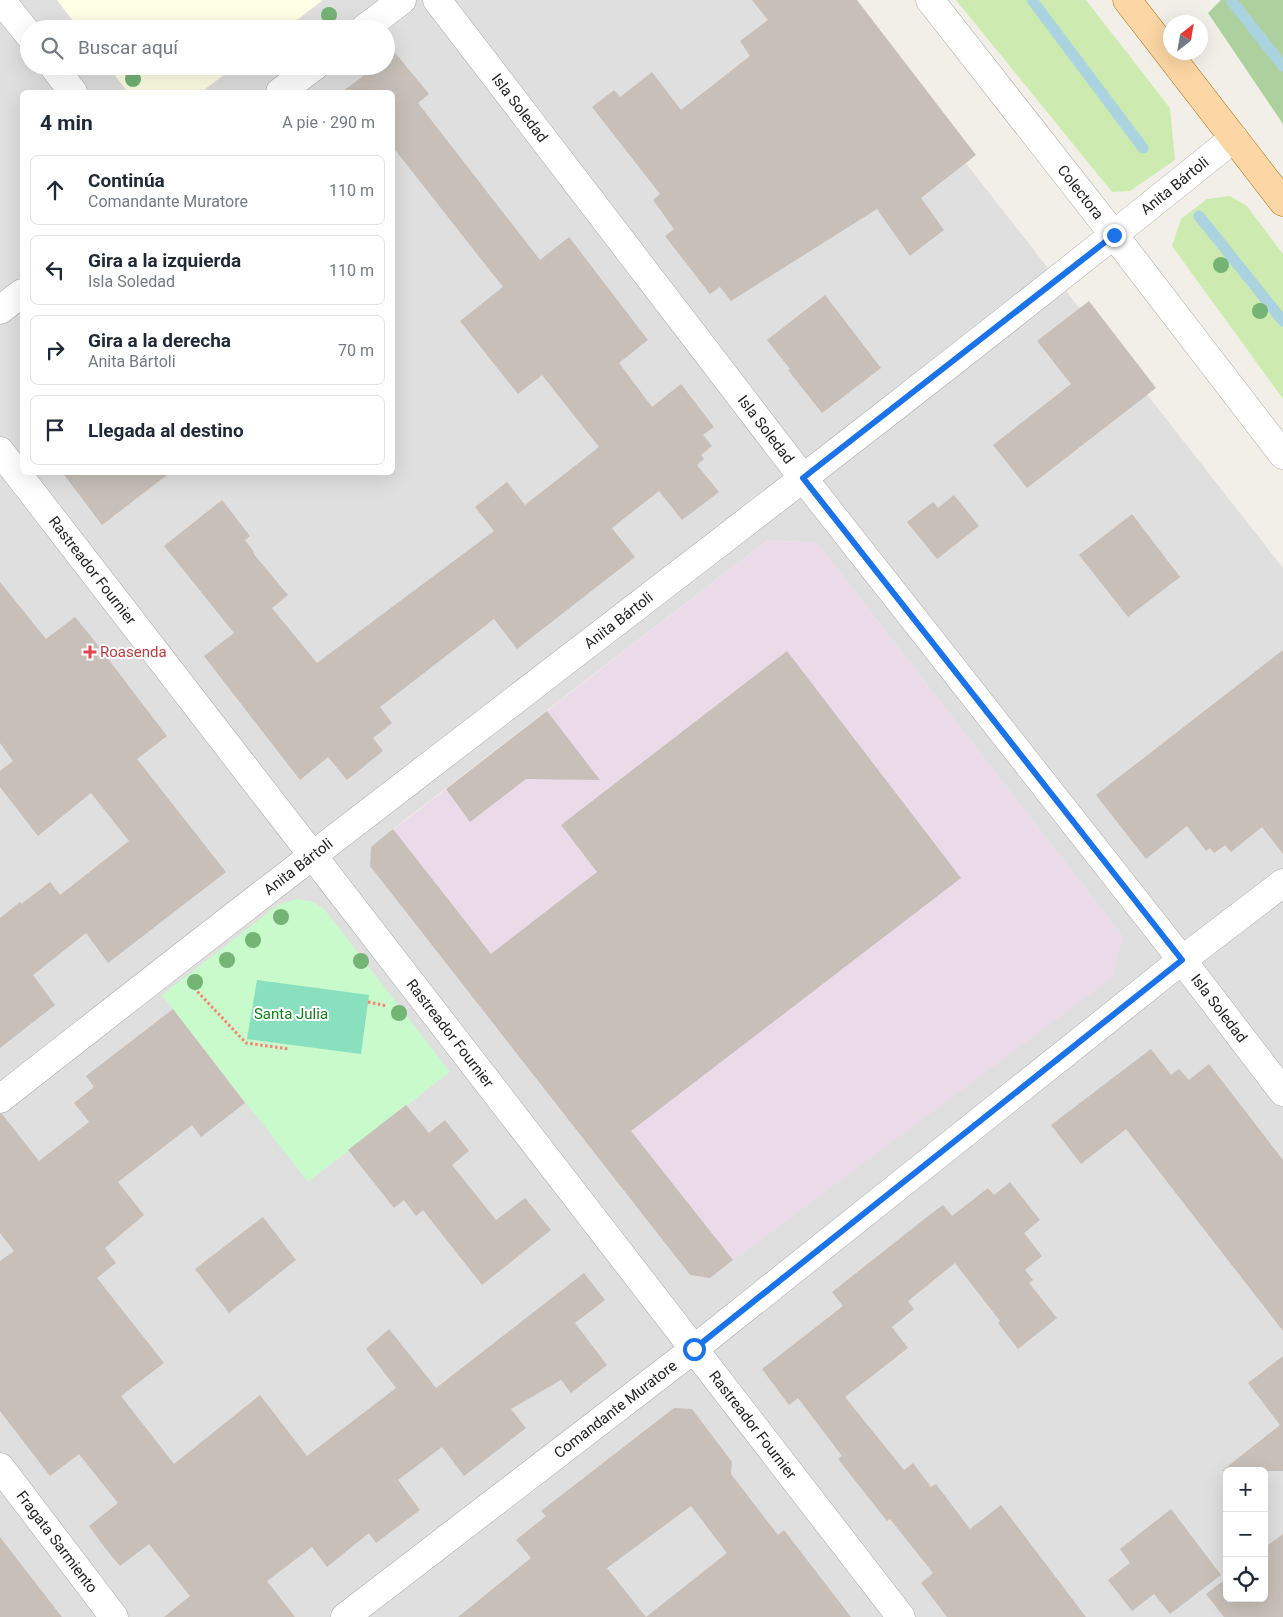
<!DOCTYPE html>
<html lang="es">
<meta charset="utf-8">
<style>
body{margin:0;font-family:Roboto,sans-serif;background:#f2f2f3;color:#1f2937}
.controls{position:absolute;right:15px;bottom:15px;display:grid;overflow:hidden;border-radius:8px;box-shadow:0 5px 20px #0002}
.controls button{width:45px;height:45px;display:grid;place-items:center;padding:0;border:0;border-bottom:1px solid #e0e1e3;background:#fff;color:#1f2937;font:25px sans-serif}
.compass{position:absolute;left:1163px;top:15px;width:45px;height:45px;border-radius:50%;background:#fff;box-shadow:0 5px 20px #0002;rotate:31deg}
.stop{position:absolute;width:15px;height:15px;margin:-11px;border:4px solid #1a73e8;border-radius:50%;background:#fff}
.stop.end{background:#1a73e8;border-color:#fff;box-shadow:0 1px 5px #0008}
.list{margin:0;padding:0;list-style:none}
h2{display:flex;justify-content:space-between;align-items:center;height:65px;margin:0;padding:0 20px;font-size:21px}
h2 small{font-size:16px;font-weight:400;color:#747a83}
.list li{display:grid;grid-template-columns:32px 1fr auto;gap:15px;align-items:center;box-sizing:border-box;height:70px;margin:0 10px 10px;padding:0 10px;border:1px solid #e0e1e3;border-radius:8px}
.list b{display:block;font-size:19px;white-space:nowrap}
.list p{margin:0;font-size:16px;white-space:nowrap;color:#747a83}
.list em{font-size:16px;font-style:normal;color:#747a83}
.icon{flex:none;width:28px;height:28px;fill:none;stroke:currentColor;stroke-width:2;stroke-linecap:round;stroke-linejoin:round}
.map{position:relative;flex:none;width:1283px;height:1617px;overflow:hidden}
.search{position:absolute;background:#fff;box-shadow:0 5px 20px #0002;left:20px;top:20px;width:375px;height:55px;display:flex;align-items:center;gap:12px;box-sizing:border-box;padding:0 18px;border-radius:28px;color:#747a83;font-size:19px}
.panel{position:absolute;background:#fff;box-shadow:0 5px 20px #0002;left:20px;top:90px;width:375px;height:385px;border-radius:8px}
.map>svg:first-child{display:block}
</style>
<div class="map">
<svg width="1283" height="1617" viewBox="0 0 1283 1617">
<rect width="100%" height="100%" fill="#f2efe9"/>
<path fill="#e0dfdf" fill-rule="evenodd" d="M0,0H838L1283,568V1617H0ZM29,29H386V66H29ZM22,92H392V472H22ZM768,540L817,543L1123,937L709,1278L690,1275L370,866L393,829ZM1227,1471H1264V1598H1227Z"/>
<path fill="#ebdbe8" d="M768,540L817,543L1123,937L1112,978L710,1278L690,1275L370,866L371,847Z"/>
<g fill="#ffffe5">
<path d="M57,0H323L285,29H79Z"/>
<path d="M107,66H236L201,92H128Z"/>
</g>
<g fill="#cdebb0">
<path d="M956,0H1086L1170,108L1175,160L1130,191L1112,192Z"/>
<path d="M1230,196L1247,206L1283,254V399L1172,246L1181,219L1207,199Z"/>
</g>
<path fill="#add19e" d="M1221,0H1283V124L1208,13Z"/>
<path fill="#c8facc" d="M297,899L314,902L324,909L450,1072L308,1182L162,995L278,905Z"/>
<path fill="#88e0be" d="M257,980L369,995L361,1054L247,1039Z"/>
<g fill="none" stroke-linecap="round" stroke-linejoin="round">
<g stroke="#aad3df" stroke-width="11">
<path d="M1032,0L1143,148"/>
<path d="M1231,0L1283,66"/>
<path d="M1199,216L1283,321"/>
</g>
</g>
<g fill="#c7bfb8" fill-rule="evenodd">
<path d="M752,0H857L976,155L921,198L944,230L910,256L877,209L731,301L720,287L710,294L665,236L674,229L653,200L660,194L592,107L614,90L620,97L652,72L681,110L750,56L740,41L768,20Z"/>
<path d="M392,49L429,94L418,103L540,260L569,237L648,340L619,363L652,407L681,384L714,427L703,435L712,446L701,455L704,459L697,465L719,492L682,520L659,491L612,528L635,557L517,649L494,619L380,707L392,723L373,738L383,751L347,780L328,757L300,780L204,656L234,633L164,546L222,500L250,536L245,540L254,552L253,553L288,595L272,608L317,663L494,531L475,507L507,482L525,505L599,447L542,375L518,394L460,321L503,287L392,146V92H342L376,66H386V58L392,54Z"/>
<path d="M825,295L881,368L822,413L788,370L790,369L767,340Z"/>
<path d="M1089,301L1156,388L1027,488L993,445L1071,384L1037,341Z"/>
<path d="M62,472H171L102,525Z"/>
<path d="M954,495L979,526L937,559L907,522L933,502L938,508Z"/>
<path d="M1132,514L1180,577L1128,617L1079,555Z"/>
<path d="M0,582L46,639L75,617L89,634L167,736L137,759L226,872L108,963L86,933L33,975L55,1005L0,1048V918L20,902L21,904L50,882L60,895L129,841L91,793L38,836L0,787V771L13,761L0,743Z"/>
<path d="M1283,650V854L1262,827L1231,852L1225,845L1214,853L1210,848L1206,851L1187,826L1146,859L1096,795Z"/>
<path d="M787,651L961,878L631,1131L733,1260L710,1278L690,1275L370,866L371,847L393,829L491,954L597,872L561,825Z"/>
<path d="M547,711L600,780L526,779L470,822L446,789Z"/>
<path d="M173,1009L245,1103L201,1137L192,1125L118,1182L144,1215L105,1248L116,1263L97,1278L164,1363L121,1396L174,1464L260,1395L307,1456L396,1388L366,1349L389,1329L436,1388L584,1273L605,1300L575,1323L607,1365L571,1393L561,1380L511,1409L526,1428L464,1476L442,1447L398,1480L420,1510L376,1543L369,1533L327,1567L312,1547L267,1581L295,1617H164L190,1596L149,1544L120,1566L105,1548L89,1526L118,1503L79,1454L50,1476L0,1411V1261L14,1251L0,1233V1114H2L39,1161L89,1122L74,1103L94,1087L86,1076Z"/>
<path d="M1151,1049L1171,1075L1179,1069L1189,1080L1209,1064L1283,1160V1331L1126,1129L1081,1164L1051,1125Z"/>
<path d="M406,1105L429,1133L445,1120L469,1151L452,1165L496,1220L525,1198L551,1230L482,1285L423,1210L416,1216L404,1200L394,1208L348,1150Z"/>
<path d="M1010,1182L1040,1220L1024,1233L1042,1256L1025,1270L1033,1280L1029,1283L1057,1318L1018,1349L998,1323L1000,1321L955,1263L908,1301L914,1309L892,1327L908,1348L845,1397L904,1470L913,1463L931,1487L936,1484L970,1529L1001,1505L1086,1617H947L921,1583L933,1573L890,1519L887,1521L838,1459L842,1456L798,1398L789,1405L762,1369L843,1306L832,1292L927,1217L943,1205L952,1216L988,1188L994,1195Z"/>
<path d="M263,1217L296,1260L229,1313L195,1269Z"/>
<path d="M1283,1356V1471H1222L1280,1425L1248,1383Z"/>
<path d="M674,1408L692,1409L732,1462L731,1474L778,1535L784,1530L851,1617H458L531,1558L516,1540L546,1516L541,1511ZM691,1506L727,1553L646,1617L607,1568Z"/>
<path d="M1171,1509L1221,1575L1170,1614L1154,1594L1132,1611L1108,1580L1130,1563L1120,1549Z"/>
<path d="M1283,1534V1617H1224L1206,1594L1227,1578V1598H1264V1548Z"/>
<path d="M0,1537L44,1594L62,1617H0Z"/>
</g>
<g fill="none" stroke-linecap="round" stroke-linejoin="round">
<defs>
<g id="street">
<path d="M1,0L29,35"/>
<path id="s1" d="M437,0L803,478L1182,960L1283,1092"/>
<path id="s2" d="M930,0L1114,235L1283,455"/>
<path d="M364,29L402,0"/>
<path d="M53,66L73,92"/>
<path d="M280,92L315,66"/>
<path d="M0,310L22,293"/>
<path id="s3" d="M0,451L901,1617"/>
<path id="s4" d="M0,1099C105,1017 210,934 316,853C623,616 933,382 1234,138"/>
<path id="s5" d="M0,1467L114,1617"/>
<path id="s6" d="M345,1617L694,1349L1182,960L1283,883"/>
</g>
<path id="primary" d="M1127,0L1283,202"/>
</defs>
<use href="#street" stroke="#a9a9a9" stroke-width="29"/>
<use href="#primary" stroke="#a06b00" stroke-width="29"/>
<g stroke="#fa8072" stroke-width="3" stroke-dasharray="2.5 2.5" stroke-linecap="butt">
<path d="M194,988L246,1043L289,1049"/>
<path d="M368,1002L387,1006"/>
</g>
<use href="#street" stroke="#fff" stroke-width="28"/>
<use href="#primary" stroke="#fcd6a4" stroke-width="28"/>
</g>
<g fill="#74b475">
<circle cx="329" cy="15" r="8"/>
<circle cx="133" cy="79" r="8"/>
<circle cx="1221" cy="265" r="8"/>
<circle cx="1260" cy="311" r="8"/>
<circle cx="281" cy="917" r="8"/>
<circle cx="253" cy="940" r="8"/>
<circle cx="227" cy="960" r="8"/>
<circle cx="361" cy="961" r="8"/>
<circle cx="195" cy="982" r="8"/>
<circle cx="399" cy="1013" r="8"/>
</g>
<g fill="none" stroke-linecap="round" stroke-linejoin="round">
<path stroke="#1a73e8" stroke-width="6" d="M694,1349L1182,960L803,478L1114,235"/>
</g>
<path fill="#e0444e" stroke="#fff" stroke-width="2" d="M87.5 644.5h5v5h5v5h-5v5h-5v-5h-5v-5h5z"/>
<g text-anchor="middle" stroke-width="4" stroke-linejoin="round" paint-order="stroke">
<g font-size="15" fill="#222" stroke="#fff">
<text dy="5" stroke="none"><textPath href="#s1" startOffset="136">Isla Soledad</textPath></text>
<text dy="5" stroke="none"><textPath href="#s4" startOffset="1488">Anita Bártoli</textPath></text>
<text dy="5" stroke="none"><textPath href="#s2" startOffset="244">Colectora</textPath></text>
<text dy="5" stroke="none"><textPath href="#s1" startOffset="541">Isla Soledad</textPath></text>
<text dy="5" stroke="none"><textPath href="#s3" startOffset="151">Rastreador Fournier</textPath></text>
<text dy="5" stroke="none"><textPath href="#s4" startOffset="782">Anita Bártoli</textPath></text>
<text dy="5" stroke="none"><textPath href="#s4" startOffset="378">Anita Bártoli</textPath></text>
<text dy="5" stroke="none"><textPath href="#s1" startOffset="1276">Isla Soledad</textPath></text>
<text dy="5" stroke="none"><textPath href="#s3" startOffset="736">Rastreador Fournier</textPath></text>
<text dy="5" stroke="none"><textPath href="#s6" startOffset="341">Comandante Muratore</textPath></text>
<text dy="5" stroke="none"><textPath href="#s3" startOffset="1231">Rastreador Fournier</textPath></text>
<text dy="5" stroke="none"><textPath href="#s5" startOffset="94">Fragata Sarmiento</textPath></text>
</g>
<g font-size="15" fill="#be3a42" stroke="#fff" text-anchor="start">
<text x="100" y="657">Roasenda</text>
</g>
<g font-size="15" fill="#0c8416" stroke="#fff">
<text x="291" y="1019">Santa Julia</text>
</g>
</g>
</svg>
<div class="controls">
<button>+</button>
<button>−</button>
<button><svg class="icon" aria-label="locate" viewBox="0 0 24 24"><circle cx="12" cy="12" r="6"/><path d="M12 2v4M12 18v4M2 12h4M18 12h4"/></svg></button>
</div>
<svg class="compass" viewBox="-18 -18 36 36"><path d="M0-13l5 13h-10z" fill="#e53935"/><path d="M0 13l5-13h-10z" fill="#747a83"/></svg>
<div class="stop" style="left:694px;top:1349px"></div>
<div class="stop end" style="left:1114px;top:235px"></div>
<div class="search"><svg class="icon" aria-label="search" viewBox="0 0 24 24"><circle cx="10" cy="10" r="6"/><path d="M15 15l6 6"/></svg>Buscar aquí</div>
<section class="panel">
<h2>4 min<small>A pie · 290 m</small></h2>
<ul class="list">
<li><svg class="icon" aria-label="ahead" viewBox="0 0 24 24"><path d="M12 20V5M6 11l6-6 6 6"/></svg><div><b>Continúa</b><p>Comandante Muratore</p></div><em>110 m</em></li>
<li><svg class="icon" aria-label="left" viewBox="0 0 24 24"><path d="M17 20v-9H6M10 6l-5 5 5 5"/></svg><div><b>Gira a la izquierda</b><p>Isla Soledad</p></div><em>110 m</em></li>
<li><svg class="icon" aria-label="right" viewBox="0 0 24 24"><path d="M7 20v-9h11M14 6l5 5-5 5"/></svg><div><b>Gira a la derecha</b><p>Anita Bártoli</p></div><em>70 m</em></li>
<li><svg class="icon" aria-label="arrive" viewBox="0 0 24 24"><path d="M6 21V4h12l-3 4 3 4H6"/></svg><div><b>Llegada al destino</b></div></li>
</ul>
</section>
</div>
